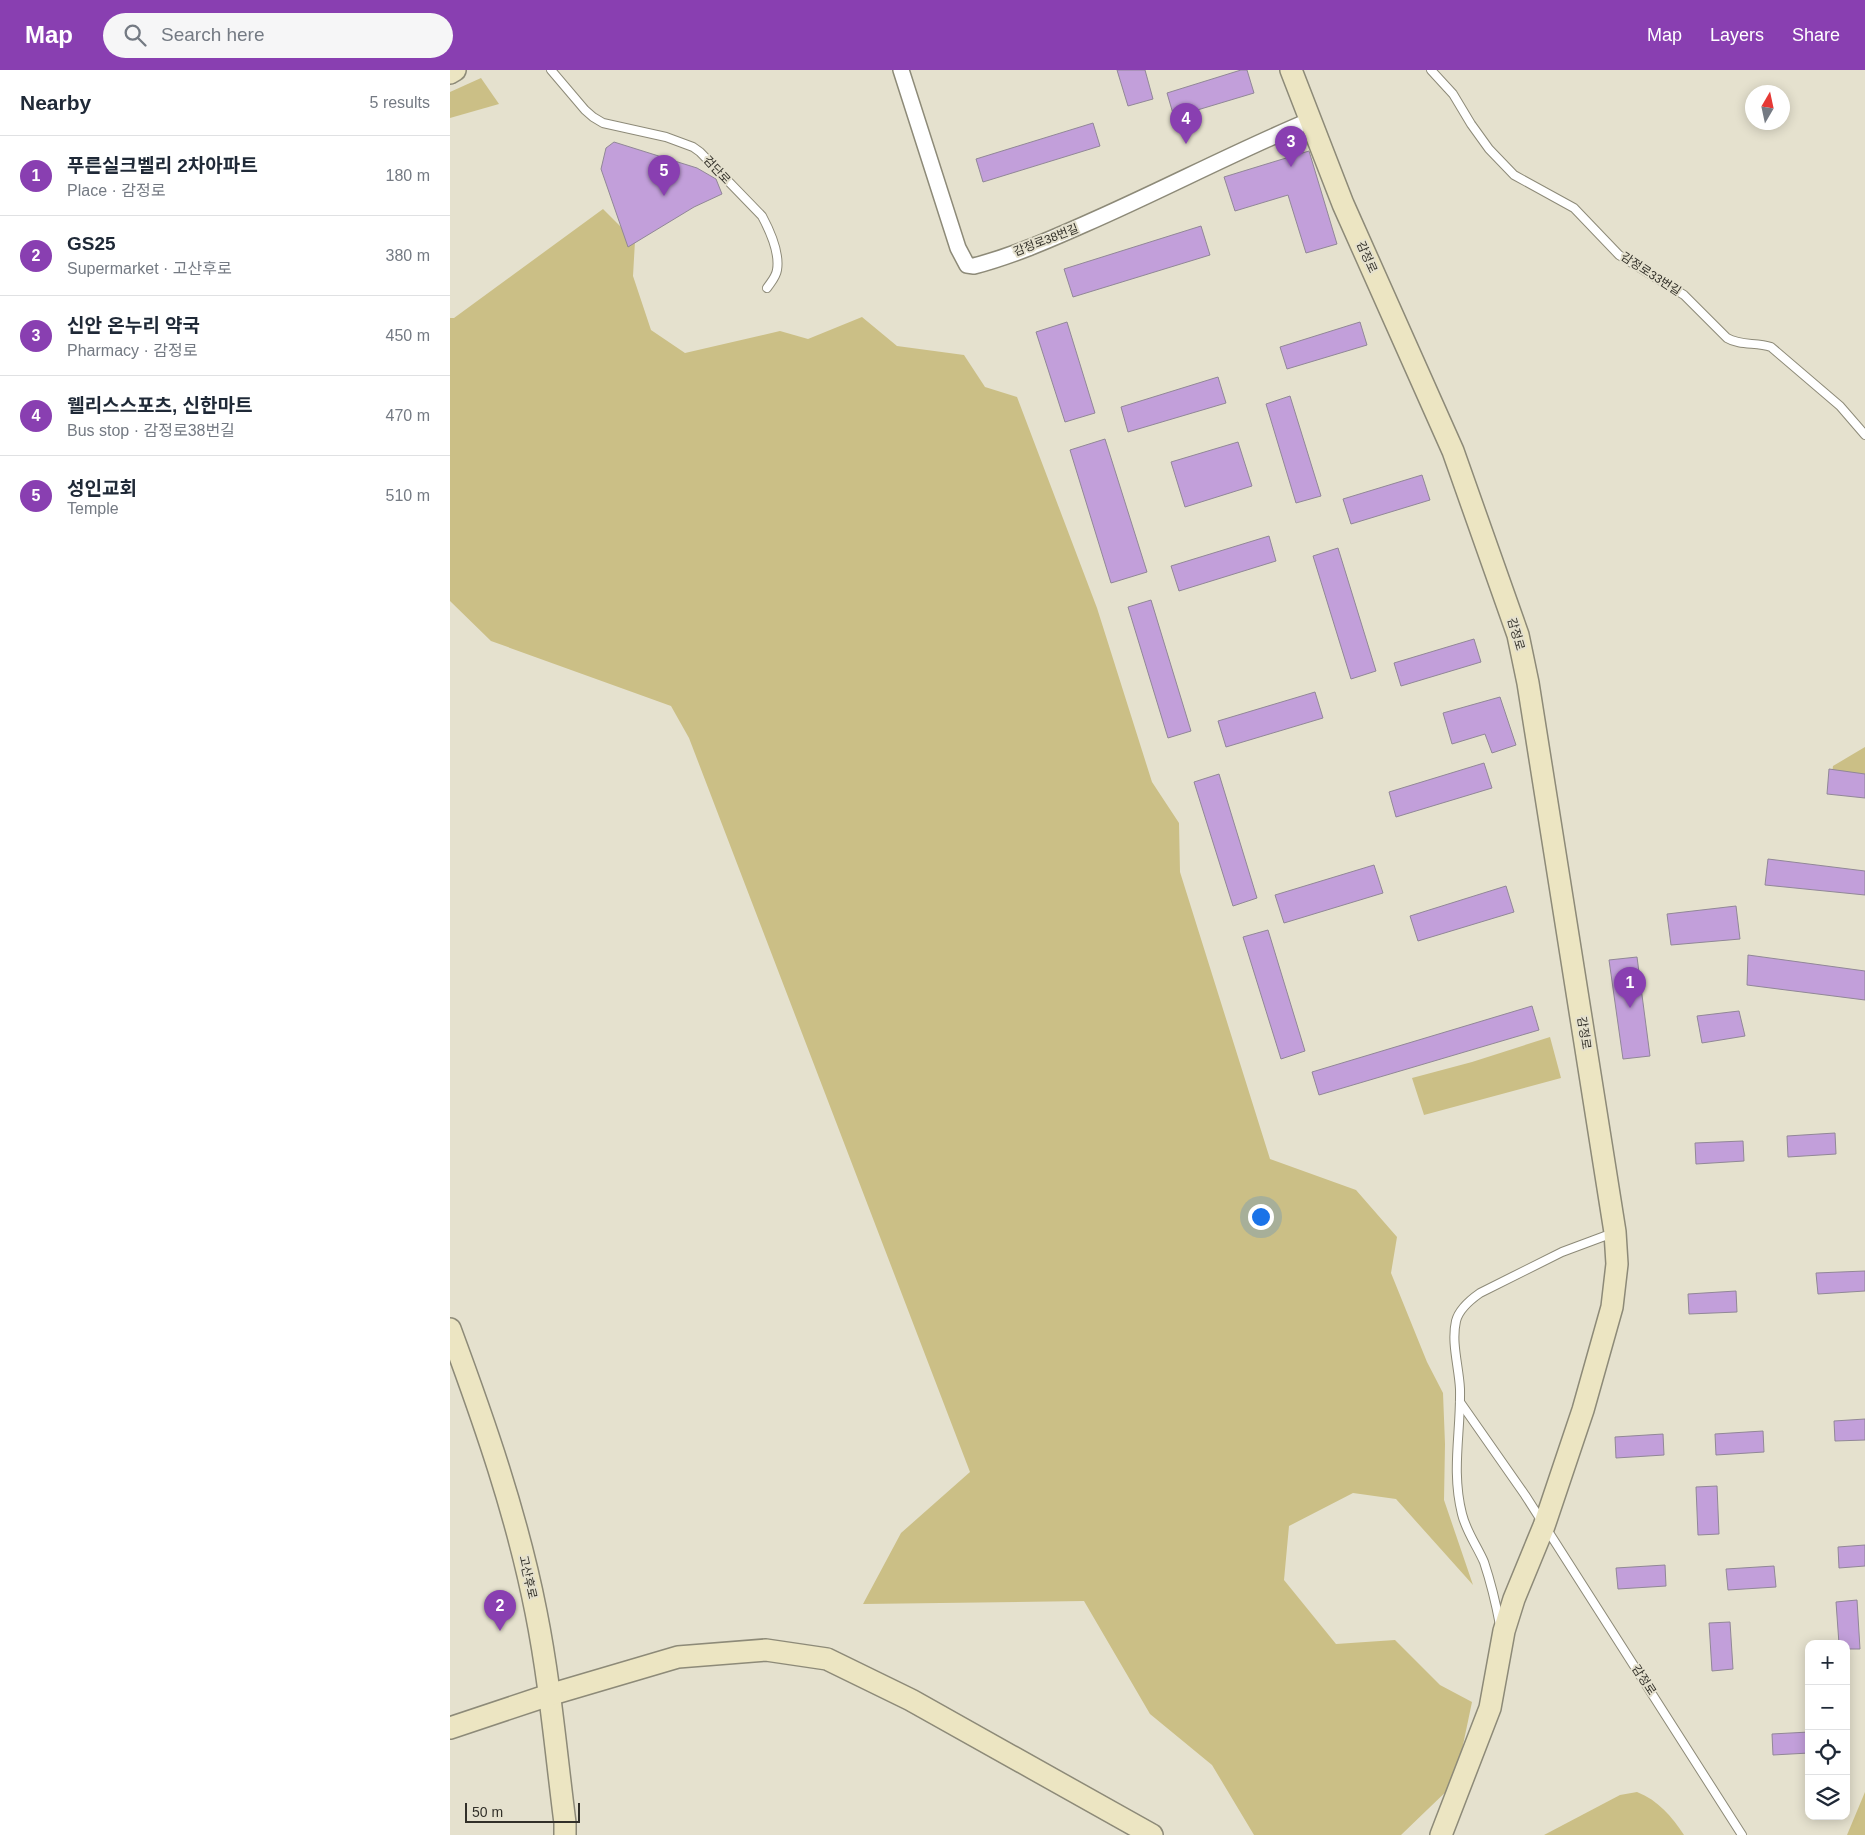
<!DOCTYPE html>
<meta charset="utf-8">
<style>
body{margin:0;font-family:Helvetica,"Noto Sans KR",sans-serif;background:#f6f6f7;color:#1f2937}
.controls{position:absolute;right:15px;bottom:15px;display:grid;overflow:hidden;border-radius:10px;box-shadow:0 2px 12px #0003}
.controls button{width:45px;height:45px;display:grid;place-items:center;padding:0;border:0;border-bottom:1px solid #e0e1e3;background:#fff;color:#1f2937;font:25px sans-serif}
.compass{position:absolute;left:1295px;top:15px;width:45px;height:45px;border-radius:50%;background:#fff;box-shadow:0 2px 12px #0003;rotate:9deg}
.scale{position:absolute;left:15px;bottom:12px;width:115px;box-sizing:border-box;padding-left:5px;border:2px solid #323029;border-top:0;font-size:14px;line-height:18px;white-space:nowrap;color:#323029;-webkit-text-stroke:4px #e5e1ce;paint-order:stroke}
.you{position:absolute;left:810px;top:1146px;width:18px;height:18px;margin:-12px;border:4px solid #fff;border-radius:50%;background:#1a73e8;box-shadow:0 0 0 8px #1a73e833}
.badge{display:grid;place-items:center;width:32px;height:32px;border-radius:50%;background:#893fb1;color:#fff;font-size:16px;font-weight:700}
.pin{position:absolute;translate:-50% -41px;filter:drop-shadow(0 1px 2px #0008)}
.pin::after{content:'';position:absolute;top:26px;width:18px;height:15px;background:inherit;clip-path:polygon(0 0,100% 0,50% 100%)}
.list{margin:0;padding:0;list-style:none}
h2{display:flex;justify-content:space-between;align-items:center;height:65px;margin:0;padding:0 20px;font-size:21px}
h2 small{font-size:16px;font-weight:400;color:#747a83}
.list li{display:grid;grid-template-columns:32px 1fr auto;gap:15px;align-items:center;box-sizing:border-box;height:80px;padding:0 20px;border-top:1px solid #e0e1e3}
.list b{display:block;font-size:19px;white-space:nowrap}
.list p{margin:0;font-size:16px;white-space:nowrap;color:#747a83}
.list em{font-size:16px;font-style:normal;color:#747a83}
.icon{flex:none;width:28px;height:28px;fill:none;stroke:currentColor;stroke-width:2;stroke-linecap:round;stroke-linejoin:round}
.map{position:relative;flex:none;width:1415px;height:1765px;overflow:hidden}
header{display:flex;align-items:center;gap:30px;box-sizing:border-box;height:70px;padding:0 25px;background:#893fb1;color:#fff}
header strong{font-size:24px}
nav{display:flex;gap:28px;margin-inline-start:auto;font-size:18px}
.search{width:350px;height:45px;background:#f6f6f7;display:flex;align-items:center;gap:12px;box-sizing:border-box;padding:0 18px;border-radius:28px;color:#747a83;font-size:19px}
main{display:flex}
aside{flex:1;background:#fff}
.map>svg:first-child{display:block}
</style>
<header>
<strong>Map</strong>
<div class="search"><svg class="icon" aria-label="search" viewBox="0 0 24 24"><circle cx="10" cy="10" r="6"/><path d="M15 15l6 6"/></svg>Search here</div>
<nav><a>Map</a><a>Layers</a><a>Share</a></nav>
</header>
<main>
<aside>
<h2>Nearby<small>5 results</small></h2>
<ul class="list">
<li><span class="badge">1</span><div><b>푸른실크벨리 2차아파트</b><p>Place · 감정로</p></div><em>180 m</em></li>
<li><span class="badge">2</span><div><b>GS25</b><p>Supermarket · 고산후로</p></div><em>380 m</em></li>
<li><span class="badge">3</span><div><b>신안 온누리 약국</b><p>Pharmacy · 감정로</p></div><em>450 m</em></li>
<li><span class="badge">4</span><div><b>웰리스스포츠, 신한마트</b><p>Bus stop · 감정로38번길</p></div><em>470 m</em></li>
<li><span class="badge">5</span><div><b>성인교회</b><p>Temple</p></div><em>510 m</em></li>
</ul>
</aside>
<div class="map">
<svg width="1415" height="1765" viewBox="0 0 1415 1765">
<rect width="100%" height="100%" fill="#e5e1ce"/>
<g fill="#cbbf86">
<path d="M31,8L49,34L0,48V22Z"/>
<path d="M153,139L185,171L183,206L201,260L235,283L330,261L358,269L412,247L447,276L514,285L535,317L567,327L647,538L702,712L729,753L730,802L820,1089L906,1120L947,1167L941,1203L977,1292L993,1323L995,1374L994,1430L1023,1515L946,1429L903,1423L839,1456L834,1510L886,1574L945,1570L990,1615L1022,1632L1005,1713L951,1765H804L762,1695L700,1644L634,1531L413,1534L451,1463L520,1402L239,668L221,636L41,571L0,531V248H4Z"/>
<path d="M1415,677V711L1382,704L1383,696Z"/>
<path d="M1100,967L1111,1008L974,1045L962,1008L1022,992Z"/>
<path d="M1187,1722C1208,1730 1222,1747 1234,1765H1094L1170,1725Z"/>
<path d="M1415,1722V1765H1397Z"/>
</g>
<g fill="#c29fda" stroke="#918797">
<path d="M667,0H695L703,29L678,36Z"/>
<path d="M791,0H797L804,23L724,47L717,23Z"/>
<path d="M643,53L650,76L533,112L526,89Z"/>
<path d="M164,72L247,98L266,109L272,124L244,137L178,177L151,99L156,78Z"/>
<path d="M859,81L887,174L856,183L838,125L785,141L774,107Z"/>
<path d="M751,156L760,185L623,227L614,199Z"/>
<path d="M617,252L645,343L615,352L586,262Z"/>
<path d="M910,252L917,275L837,299L830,277Z"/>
<path d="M768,307L776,333L678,362L671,337Z"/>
<path d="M840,326L871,426L846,433L816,334Z"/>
<path d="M655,369L697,502L661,513L620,380Z"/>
<path d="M788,372L802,416L735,437L721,392Z"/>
<path d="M972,405L980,430L901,454L893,429Z"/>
<path d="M819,466L826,491L729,521L721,496Z"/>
<path d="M888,478L926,601L901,609L863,486Z"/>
<path d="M701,530L741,661L718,668L678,537Z"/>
<path d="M1024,569L1031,592L951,616L944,593Z"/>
<path d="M865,622L873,648L776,677L768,651Z"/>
<path d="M1050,627L1066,675L1042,683L1035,664L1002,674L993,643Z"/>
<path d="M1034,693L1042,718L946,747L939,722Z"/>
<path d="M1379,699L1415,704V728L1377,724Z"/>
<path d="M769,704L807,828L783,836L744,712Z"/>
<path d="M1318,789L1415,801V825L1315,815Z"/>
<path d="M924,795L933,823L834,853L825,825Z"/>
<path d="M1056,816L1064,842L968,871L960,846Z"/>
<path d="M1286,836L1290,869L1221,875L1217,844Z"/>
<path d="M818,860L855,981L831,989L793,867Z"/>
<path d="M1298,885L1415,901V930L1297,915Z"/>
<path d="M1187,887L1200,986L1173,989L1159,890Z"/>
<path d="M1082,936L1089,960L869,1025L862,1002Z"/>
<path d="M1289,941L1295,966L1252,973L1247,946Z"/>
<path d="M1385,1063L1386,1084L1338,1087L1337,1066Z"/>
<path d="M1293,1071L1294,1091L1246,1094L1245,1073Z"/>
<path d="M1415,1201V1221L1368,1224L1366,1203Z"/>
<path d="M1286,1221L1287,1242L1239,1244L1238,1224Z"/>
<path d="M1415,1349V1370L1385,1371L1384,1351Z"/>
<path d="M1313,1361L1314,1382L1266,1385L1265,1364Z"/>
<path d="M1213,1364L1214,1385L1166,1388L1165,1367Z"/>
<path d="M1267,1416L1269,1464L1248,1465L1246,1417Z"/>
<path d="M1415,1475V1496L1389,1498L1388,1477Z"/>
<path d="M1215,1495L1216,1516L1168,1519L1166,1498Z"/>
<path d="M1324,1496L1326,1517L1278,1520L1276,1499Z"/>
<path d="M1407,1530L1410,1579H1396V1574H1389L1386,1532Z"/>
<path d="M1280,1552L1283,1599L1262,1601L1259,1553Z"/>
<path d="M1359,1662V1683L1323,1685L1322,1664Z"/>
</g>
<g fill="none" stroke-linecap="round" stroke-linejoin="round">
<defs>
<g id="lane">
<path d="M101,0L135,40L143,47L153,53L216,67L243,77L250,82L312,146C320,161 330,183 327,200C326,207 321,212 317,218"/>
<path d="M981,0L1003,24L1021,54L1039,79L1064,105L1124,138L1169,185L1234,225L1277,268C1290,276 1306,272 1321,277L1390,336L1415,365"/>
<path d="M1010,1332L1075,1425L1292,1765"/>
<path d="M1050,1555C1046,1534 1041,1513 1034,1492C1027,1476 1016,1461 1012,1444C1001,1400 1011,1363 1010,1319C1009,1297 1001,1273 1006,1251C1009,1239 1020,1230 1030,1223L1112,1182L1163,1163"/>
</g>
<path id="street" d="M451,0L508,178L517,195L524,196C562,186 599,170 635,154C711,121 784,82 861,50"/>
<g id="secondary">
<path d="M841,0L893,134L1003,381L1068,565L1078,613L1165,1162L1167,1194L1162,1237L1133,1340L1094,1456L1064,1529L1054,1561L1040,1638L991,1765"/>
<path d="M0,3L5,0"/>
<path d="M0,1259C34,1351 67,1445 86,1542C100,1612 106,1683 115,1753V1765"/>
<path d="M0,1658L99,1625L228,1587L316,1580L377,1589L461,1630L702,1765"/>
</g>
</defs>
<use href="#lane" stroke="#8d8a78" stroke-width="10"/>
<use href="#street" stroke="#8d8a78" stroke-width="18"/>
<use href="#secondary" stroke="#8d8a78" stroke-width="24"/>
<use href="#lane" stroke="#fff" stroke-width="8"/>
<use href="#street" stroke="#fff" stroke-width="15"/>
<use href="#secondary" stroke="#ece5c2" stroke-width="21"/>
</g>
<g text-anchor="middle" stroke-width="4" stroke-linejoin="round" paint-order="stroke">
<g font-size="12" fill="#323029" stroke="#e5e1ce">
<text transform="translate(267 100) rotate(47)" y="4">검단로</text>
<text transform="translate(596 170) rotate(-21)" y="4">감정로38번길</text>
<text transform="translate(917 187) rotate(66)" y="4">감정로</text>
<text transform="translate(1201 204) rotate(33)" y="4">감정로33번길</text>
<text transform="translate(1066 564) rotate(74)" y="4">감정로</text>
<text transform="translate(1134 963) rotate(81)" y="4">감정로</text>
<text transform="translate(78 1507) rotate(77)" y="4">고산후로</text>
<text transform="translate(1194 1610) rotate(57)" y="4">감정로</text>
</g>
</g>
</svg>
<div class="controls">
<button>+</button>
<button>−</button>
<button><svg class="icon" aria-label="locate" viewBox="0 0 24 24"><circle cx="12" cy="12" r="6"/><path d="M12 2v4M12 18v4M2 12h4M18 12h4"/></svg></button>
<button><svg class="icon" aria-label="layers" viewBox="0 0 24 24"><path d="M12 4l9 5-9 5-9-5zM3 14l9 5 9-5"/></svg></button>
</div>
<svg class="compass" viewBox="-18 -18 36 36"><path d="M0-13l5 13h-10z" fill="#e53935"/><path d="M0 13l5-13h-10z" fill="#747a83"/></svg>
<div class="scale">50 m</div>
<div class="you"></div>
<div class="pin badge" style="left:1180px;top:938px">1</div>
<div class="pin badge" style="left:50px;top:1561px">2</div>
<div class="pin badge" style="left:841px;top:97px">3</div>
<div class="pin badge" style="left:736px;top:74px">4</div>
<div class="pin badge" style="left:214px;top:126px">5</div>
</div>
</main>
